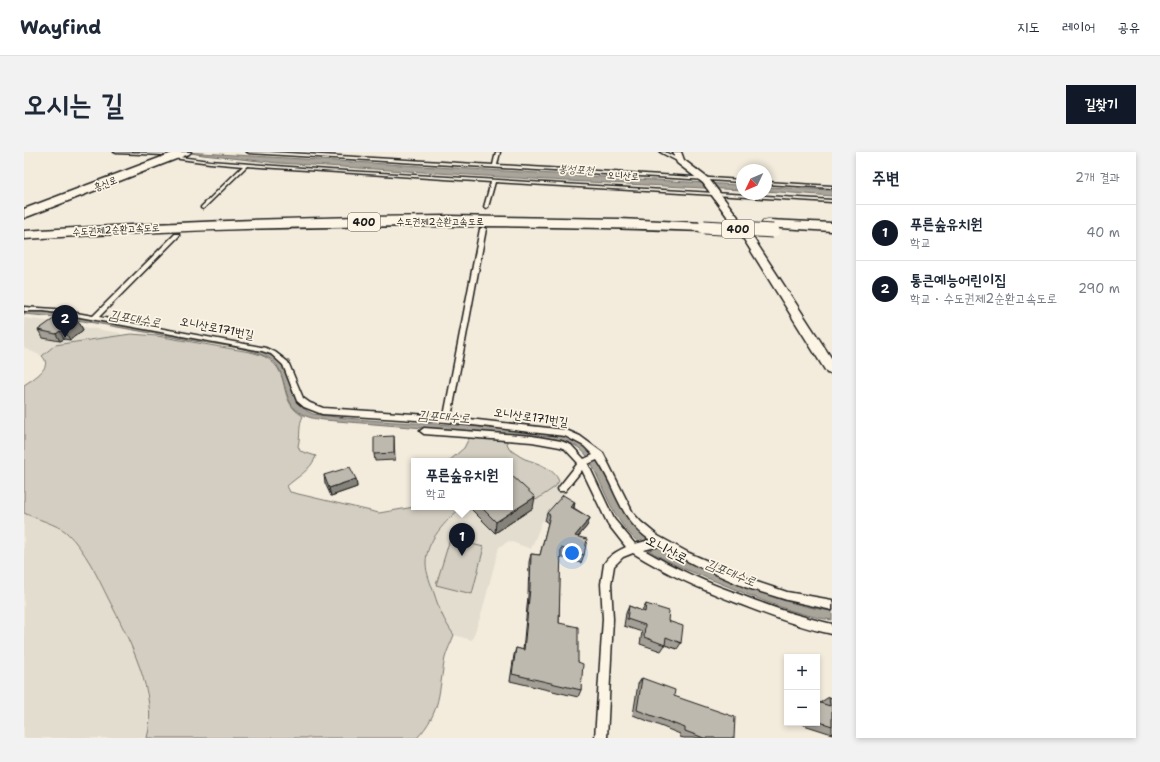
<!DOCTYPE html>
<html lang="ko">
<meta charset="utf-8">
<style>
body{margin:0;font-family:"Shantell Sans","Poor Story",sans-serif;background:#f2f2f3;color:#1f2937}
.controls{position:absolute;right:12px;bottom:12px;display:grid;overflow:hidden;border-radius:0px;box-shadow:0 2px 6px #0003}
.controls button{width:36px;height:36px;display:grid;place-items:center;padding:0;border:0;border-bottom:1px solid #e0e1e3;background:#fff;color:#1f2937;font:20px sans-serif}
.compass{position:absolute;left:712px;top:12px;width:36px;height:36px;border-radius:50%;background:#fff;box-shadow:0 2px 6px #0003;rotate:226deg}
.you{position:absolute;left:548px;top:401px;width:14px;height:14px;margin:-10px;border:3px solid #fff;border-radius:50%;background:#1a73e8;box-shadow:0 0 0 6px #1a73e833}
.badge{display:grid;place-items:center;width:26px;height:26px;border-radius:50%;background:#111827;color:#fff;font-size:13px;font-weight:700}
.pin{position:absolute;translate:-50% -33px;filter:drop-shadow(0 1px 2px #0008)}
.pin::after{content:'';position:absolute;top:21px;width:14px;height:12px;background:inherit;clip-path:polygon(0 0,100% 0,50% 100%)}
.popup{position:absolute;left:387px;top:306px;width:102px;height:52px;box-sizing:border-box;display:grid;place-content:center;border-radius:0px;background:#fff;filter:drop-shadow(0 1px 3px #0005);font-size:13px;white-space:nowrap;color:#747a83}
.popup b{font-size:15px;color:#1f2937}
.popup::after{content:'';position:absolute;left:50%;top:100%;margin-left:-8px;border:8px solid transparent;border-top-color:#fff}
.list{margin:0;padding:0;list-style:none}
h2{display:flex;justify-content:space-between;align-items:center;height:52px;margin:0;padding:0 16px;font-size:17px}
h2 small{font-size:13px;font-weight:400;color:#747a83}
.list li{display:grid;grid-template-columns:26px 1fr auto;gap:12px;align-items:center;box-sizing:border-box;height:56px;padding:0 16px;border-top:1px solid #e0e1e3}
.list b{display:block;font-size:15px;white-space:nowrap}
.list p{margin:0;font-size:13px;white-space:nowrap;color:#747a83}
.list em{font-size:13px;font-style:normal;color:#747a83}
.map{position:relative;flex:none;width:808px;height:586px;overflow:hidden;border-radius:0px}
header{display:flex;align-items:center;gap:24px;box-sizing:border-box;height:56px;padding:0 20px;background:#fff;border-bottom:1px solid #e0e1e3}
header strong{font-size:19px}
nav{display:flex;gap:22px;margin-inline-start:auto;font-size:14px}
.intro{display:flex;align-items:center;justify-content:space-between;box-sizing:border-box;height:96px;padding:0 24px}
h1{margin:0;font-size:28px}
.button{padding:10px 18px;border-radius:0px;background:#111827;color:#fff;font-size:14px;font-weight:700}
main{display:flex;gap:24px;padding:0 24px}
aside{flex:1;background:#fff;border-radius:0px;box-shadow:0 2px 6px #0003}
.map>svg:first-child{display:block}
</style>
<header>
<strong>Wayfind</strong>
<nav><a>지도</a><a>레이어</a><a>공유</a></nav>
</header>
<div class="intro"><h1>오시는 길</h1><a class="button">길찾기</a></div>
<main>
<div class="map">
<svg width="808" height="586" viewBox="0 0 808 586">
<rect width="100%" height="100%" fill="#f3ecdd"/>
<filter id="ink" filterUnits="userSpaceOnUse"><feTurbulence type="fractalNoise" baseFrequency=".025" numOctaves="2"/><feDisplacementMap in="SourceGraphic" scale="8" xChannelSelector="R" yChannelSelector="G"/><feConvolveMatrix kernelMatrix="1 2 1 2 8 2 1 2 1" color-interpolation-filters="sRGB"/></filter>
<g filter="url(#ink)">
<g fill="#e3ddcf">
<path d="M0,166L24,169L96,181L97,183L31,193L18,204L0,196Z"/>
<path d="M487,327L512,348L531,335L541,342L518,370L507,397L485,389L475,395L458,460L448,488L430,483L419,467L405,427L402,411L405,395L414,380L427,365L438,355H486Z"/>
<path d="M0,361L40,378L57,397L70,419L112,502L124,549L125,578L123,586H0Z"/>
</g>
<g fill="#d3cec1" stroke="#78756e">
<path d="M107,182L133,184L226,200C234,202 242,204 248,210C266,224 254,250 279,264C274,274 277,283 274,294L276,299L292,304C287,318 273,325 263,334L266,340L355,361L390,355H438C422,369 402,388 402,411C402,421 407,432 410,441C415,457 420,469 430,483C427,491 423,498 421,506C414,540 418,559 393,586H123C135,544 104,485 85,448C73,424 62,399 42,380C34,373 10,366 0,361V233C9,227 30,215 18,204L31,193Z"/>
<path d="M445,286L482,288L485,297C490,300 496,305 501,307C513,311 530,316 535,329L531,335L512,348L487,327L486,309H425L440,296Z"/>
<path d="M426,387L460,395L448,442L412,433Z"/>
</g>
<g fill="#aaa59b" stroke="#716e68">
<path d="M160,0L714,33H718V38L525,28L254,11L179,3Z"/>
<path d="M742,35L808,38V44L742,39Z"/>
<path d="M0,159H15L84,170L237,199C278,213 254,247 289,262C357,272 426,271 494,278C513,280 536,279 553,288C582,305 586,342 605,368C612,377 621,386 631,393C643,401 658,406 671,412C715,432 760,453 808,459V468C770,463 733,446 698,432C667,419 628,407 605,381C585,359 578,329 563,304C552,290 539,288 522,286L313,269C302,268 288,268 278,262C255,251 266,216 243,205C221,194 184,192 159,187C107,178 54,166 0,162Z"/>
</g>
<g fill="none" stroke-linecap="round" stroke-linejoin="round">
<defs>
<g id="lane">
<path d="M90,0L141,1L143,2L141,3L92,1Z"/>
<path d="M223,0H246L469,13L472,0H476L473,13L718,28V30L225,1Z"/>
<path d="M636,0H641L658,9L655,10Z"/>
<path d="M148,4L186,9L305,18L808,48V50L471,30L464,55L462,56L460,55L467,30L223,14L179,57L177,56V55L219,14L186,11L149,6L147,5Z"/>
<path d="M742,30L808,34V36L742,32Z"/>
<path d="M459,75L462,77L427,265L542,278L556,284L579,301L609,361L617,370L634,384L665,401L727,428L763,440L808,448V458L763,448L721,435L671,413L635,394L620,398C650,416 683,431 717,443C747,455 777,465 808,472V482C775,475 744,463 713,451C676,437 641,421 609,401L599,405L590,414L587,432L589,467L583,586H571L579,467L577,432L580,412C585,403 594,399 602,395L584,372L558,318L541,339H535L534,337L535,335L554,311L541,297L536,295L508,290L400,282L396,279L400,276L508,284L537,289L547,293L560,307L569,303L560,294L541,284L423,270L298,262L280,255L273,249L259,213L247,202L238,199L40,162L20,159H0V155L30,157L69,164L151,82H155V84L75,165L242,196L251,200L264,210L279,246L286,251L299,256L420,264L456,77ZM573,308C593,338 595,366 626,388L611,392L590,367L564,312Z"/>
</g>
<g id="street">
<path d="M649,0H657L660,8L685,27L714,65L713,67H705L679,31L653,11Z"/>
<path d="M721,78L726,81L808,207V222L803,221L801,218L716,81Z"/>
</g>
<path id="secondary" d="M151,0H167L165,2L0,66V57Z"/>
<g id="highway">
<path d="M425,64L595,67L680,71L685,72L687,75L685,78L680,79C451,70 228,73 0,87V79C142,70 283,65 425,64Z"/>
<path d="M744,68L808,71V79L739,75L737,72L739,69Z"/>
</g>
</defs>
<use href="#lane" stroke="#1c1c1c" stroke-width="3"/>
<use href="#street" stroke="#1c1c1c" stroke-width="3"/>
<use href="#secondary" stroke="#1c1c1c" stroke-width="3"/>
<use href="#highway" stroke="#1c1c1c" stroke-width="3"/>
<use href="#lane" fill="#fcf5e5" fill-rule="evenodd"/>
<use href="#street" fill="#fcf5e5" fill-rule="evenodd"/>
<use href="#secondary" fill="#fcf5e5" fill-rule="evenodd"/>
<use href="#highway" fill="#fcf5e5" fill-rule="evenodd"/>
<defs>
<path id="highway-bridge" d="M680,75L749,79"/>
</defs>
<use href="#highway-bridge" stroke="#1c1c1c" stroke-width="15" stroke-linecap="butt"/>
<use href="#highway-bridge" stroke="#fcf5e5" stroke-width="13"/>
</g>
<g fill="#a39f96" stroke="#1c1c1c">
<path d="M55,170L59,178L46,188L40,187L36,189L19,186L14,178Z"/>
<path d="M370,284L371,308L351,309L350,302Z"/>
<path d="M300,323L332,327L333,335L307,344L301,331Z"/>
<path d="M551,350L550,356L566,366L563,374L554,385L560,403L557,411L536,405L535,471L554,510L557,538L554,545L486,529L490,503L492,496L499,498L504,444L505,410L507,402L516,403L524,371L521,369L523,361Z"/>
<path d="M445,355H486L509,356L471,381Z"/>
<path d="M622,452L644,469L657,491L653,497L641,493L637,499L616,492L618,480L600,474L602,461L605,454L618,459Z"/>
<path d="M618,526L650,544L710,586H660L656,585V582L609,563L614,532Z"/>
<path d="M805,545L808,546V582L780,573L779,571H793V550L797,551V550Z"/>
</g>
<g fill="#85827a" stroke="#1c1c1c">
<path d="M55,170L59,178L46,188L42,181Z"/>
<path d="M36,179L40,187L36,189L32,182Z"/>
<path d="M332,327L333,335L307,344L305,336Z"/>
<path d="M511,345L509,356L471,381L472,370Z"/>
<path d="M551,350L549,359L547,355Z"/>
<path d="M566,366L563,374L548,392L551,384Z"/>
</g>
<g fill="#beb9ae" stroke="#1c1c1c">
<path d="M31,166L55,170L42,181L36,179L32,182L14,178Z"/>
<path d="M370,284V301L350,302V285Z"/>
<path d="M326,315L332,327L305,336L300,323Z"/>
<path d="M486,322L511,345L472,370L457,355H486Z"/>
<path d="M539,343L551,350L547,355L566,366L551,384L563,387L560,403L537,396L535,471L554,475V510L559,512L557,538L488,522L492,496L500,498L506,436L507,402L516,403L526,363L523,361Z"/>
<path d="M622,452L645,459L644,469L659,474L657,491L642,485L641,493L620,485L621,473L603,467L605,454L621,460Z"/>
<path d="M618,526L651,538L650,544L711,565L710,586H680L661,579V576L613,558Z"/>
<path d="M805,545L808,546V574L793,569V550L806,554Z"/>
</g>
</g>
<g text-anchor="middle" stroke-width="3.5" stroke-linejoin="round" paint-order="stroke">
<g font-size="10" fill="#1c1c1c" stroke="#fcf5e5">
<text transform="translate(599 23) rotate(3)" y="4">오니산로</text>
<text transform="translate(81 31) rotate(-21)" y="4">흥신로</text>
<text x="416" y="73">수도권제2순환고속도로</text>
<text transform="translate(92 77) rotate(-3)" y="4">수도권제2순환고속도로</text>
</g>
<g font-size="11" font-style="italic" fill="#55534f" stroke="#fcf5e5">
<text transform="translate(552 17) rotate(3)" y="4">봉성포천</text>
</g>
<g fill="#fcf5e5" stroke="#5f5d58" stroke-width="1">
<rect x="324" y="61" width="32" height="18" rx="3"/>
<rect x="698" y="68" width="32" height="18" rx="3"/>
</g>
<g font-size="11" font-weight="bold" fill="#1c1c1c">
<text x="340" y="74">400</text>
<text x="714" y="81">400</text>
</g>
<g font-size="12" fill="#1c1c1c" stroke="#fcf5e5">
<text transform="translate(193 176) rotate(11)" y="4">오니산로171번길</text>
<text transform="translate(507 265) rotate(8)" y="4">오니산로171번길</text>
</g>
<g font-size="13" font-style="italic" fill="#55534f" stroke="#fcf5e5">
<text transform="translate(111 166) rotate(10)" y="5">김포대수로</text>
<text transform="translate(420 264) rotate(4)" y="5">김포대수로</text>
<text transform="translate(707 420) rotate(22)" y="5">김포대수로</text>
</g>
<g font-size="14" fill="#1c1c1c" stroke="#fcf5e5">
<text transform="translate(643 397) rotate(28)" y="5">오니산로</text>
</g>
</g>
</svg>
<div class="controls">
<button>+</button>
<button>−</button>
</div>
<svg class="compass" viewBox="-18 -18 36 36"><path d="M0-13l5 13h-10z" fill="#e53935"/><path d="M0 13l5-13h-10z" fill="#747a83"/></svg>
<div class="you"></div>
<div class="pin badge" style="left:438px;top:404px">1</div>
<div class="popup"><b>푸른숲유치원</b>학교</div>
<div class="pin badge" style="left:41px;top:186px">2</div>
</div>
<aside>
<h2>주변<small>2개 결과</small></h2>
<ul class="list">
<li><span class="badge">1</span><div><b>푸른숲유치원</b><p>학교</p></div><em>40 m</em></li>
<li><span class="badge">2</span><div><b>통큰예능어린이집</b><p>학교 · 수도권제2순환고속도로</p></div><em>290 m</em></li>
</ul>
</aside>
</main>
